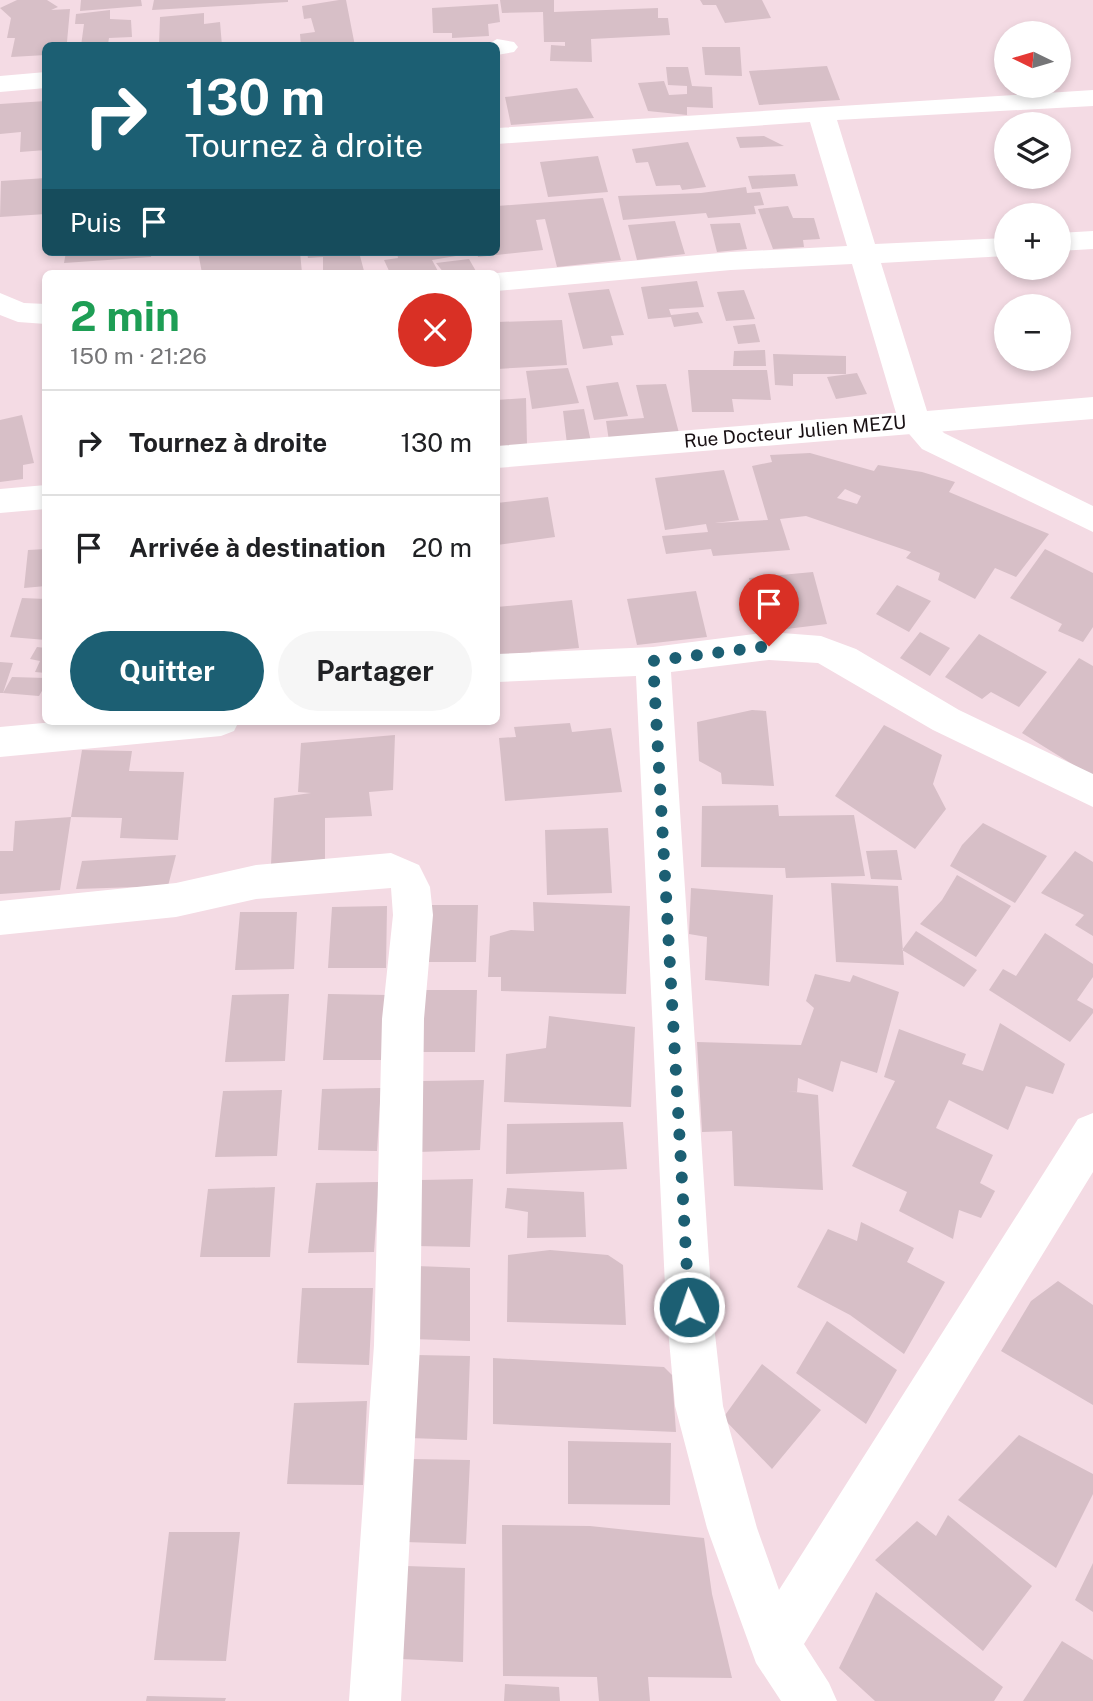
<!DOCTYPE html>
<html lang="fr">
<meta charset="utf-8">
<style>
body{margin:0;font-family:"Public Sans",sans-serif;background:#f6f6f6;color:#202124;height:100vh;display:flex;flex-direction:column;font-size:26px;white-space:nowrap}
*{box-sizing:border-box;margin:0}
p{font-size:23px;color:#757577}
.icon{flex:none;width:38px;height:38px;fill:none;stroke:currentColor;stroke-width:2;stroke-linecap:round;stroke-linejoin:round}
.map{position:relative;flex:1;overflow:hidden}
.side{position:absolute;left:42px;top:270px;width:458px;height:455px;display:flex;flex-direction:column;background:#fff;border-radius:10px;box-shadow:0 4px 10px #0003}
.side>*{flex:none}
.hud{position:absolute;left:42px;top:42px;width:458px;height:214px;border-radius:10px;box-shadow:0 4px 10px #0003;background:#1c5f73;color:#fff;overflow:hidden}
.needle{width:46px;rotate:275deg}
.tools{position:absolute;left:994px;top:21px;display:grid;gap:14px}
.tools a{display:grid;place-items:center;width:77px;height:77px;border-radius:50%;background:#fff;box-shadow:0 4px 10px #0003;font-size:35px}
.pin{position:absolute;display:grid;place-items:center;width:60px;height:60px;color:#fff;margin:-72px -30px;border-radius:50% 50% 50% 0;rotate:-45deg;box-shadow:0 0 7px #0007}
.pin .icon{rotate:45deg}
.me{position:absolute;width:77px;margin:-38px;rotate:357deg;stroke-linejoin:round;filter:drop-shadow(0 0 5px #0008)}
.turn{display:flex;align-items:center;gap:24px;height:147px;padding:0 28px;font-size:32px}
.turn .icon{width:91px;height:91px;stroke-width:2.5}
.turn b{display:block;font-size:49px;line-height:60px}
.then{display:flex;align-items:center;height:66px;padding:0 28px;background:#0003;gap:14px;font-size:26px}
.round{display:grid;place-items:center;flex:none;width:74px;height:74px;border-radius:37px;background:#f6f6f6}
.headline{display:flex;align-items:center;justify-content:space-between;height:119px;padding:0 28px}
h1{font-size:42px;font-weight:700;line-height:52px;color:#1e9e55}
.cta{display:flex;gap:14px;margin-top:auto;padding:14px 28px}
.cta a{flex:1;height:80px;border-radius:42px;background:#1c5f73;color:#fff;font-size:28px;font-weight:700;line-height:80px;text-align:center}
.cta a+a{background:#f6f6f6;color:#202124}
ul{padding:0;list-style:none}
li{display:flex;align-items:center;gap:21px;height:105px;padding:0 28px;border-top:2px solid #e0e0e0}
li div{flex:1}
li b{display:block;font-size:26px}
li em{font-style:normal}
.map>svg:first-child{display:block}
.building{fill:#d7bfc7;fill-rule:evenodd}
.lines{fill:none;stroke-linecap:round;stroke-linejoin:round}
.minor{fill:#fff;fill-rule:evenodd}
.tertiary{fill:#fff;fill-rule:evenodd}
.route{stroke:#1c5f73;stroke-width:12;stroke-dasharray:0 21.6}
.labels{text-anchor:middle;stroke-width:5;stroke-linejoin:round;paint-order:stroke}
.street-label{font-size:19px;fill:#181013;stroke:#fff}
</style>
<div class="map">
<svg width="1093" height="1701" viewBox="0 0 1093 1701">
<rect width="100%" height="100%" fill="#f4dbe4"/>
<path class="building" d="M17,0H47L58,7L51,10L70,9L67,42L46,46V55L11,57L15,38H7L11,18L0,8Z
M81,0H141L142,6L80,11Z
M154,0H288V2L152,10Z
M339,0H346L355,46H301L300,34L315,32L311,18L304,19L302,6Z
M500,0H554V12L658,8V18H668L670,35L591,39L592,62L550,61L551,45L565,46V42H544L543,12L502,13Z
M700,0H762L771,18L725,23L716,5H703Z
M498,4L500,22L488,24L489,36L452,38V33H433L432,8Z
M110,10V19L131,20L132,37L109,38L108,44L81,46L84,24H75L76,14Z
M204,13V24L220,22L222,46H159L160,17Z
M702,47H740L742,76L705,75Z
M827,66L840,100L759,105L749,71Z
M666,67H688L692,86L712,87L713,108L687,107V115L648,111L638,83L664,81L669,95L687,94V86L668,85Z
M577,88L594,118L511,125L505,97Z
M46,101V150L20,152L21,132L0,134V104Z
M764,136L784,146L740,148L736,137Z
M688,142L706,187L682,190L680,185L656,186L648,162L636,163L632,149Z
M598,156L608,192L548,197L540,162Z
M795,174L798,186L752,189L748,176Z
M46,178V214L0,217L1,181Z
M746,187L747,193L760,192L764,205L754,206L756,214L708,218L706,213L623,220L618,196L701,193Z
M603,198L621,260L557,267L545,219L536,220L543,250L478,257L477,252H497V206Z
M788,206L793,218H814L820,239L803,240L804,247L773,249L758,209Z
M675,221L685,254L637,260L628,225Z
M740,223L747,249L717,252L710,224Z
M66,252H152L151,257L64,263Z
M198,252H300L302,273H202Z
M307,252H359L364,271L323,273V257L308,258Z
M397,252H467L468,254L432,260L439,273H390L384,260L398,258Z
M469,259L477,273H444L436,263Z
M697,281L704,307L669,309L671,315L698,312L703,323L674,327L671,317L648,319L641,287Z
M609,289L624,335L611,336L613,345L583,349L568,293Z
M744,290L755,319L726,321L717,292Z
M562,320L567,365L497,369V322Z
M755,324L760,342L738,344L733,326Z
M765,350L766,366H733L734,351Z
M773,354L846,356V374H793V386L775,385Z
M568,368L579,403L532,409L526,371Z
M688,370H767L771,400L732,399L734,412H692Z
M857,373L867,394L836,399L827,377Z
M618,382L628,416L594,420L586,386Z
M666,384L679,433L609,441L606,421L644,418L636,385Z
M526,398L527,445L497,447V400Z
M584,409L591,442L567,444L563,411Z
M22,415L34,463L23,465V479L0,482V420Z
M810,453L874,471L878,465L922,472L955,482L949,492L1049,534L1016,577L995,568L975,599L938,580L940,573L906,558L911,552L806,516L780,519L790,550L713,556L711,549L666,554L662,536L708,532L706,524L665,530L655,478L724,470L739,520L715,523L768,520L752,466L772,462L770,455ZM845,489L861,496L857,504L837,498Z
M548,497L555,537L497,545V503Z
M46,549V586L24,588L28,550Z
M1045,549L1093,573V627L1083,642L1058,631L1062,624L1010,598Z
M813,572L827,624L761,632L749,578Z
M897,585L931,601L909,632L876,614Z
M696,591L707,637L637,645L627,599Z
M22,598L46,599V640L10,637Z
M572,600L579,648L531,652V664L497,667V607Z
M920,632L950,648L930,676L900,658Z
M979,634L1047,672L1019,707L991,692L982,699L945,677Z
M37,647L46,648V673L35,672L40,661L30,659Z
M1079,658L1093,666V777L1022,733Z
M0,662L13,663L3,693H0Z
M12,677L46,678V684L39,696L3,693Z
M752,710L766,711L774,786L722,784L721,773L699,761L697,722Z
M570,723L572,732L611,728L622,792L505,801L499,738L516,737L514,727Z
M884,725L942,755L933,784L946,809L915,849L835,796Z
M395,735L393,790L369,792L372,816L325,818V864L271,865L274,798L311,793L298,792L301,743Z
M82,750L132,751L129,771L184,772L178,840L120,838L122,818L71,817L60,890L0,894V851H13L15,821L71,817Z
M778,805L779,816L854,815L865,876L786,878L785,868L701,867L702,806Z
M983,823L1047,856L1015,903L950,866L962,845Z
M608,828L612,893L547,895L545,830Z
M897,850L902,880L871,879L866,851Z
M1075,851L1093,862V936L1075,925L1084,915L1041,893Z
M176,855L168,886L76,889L82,861Z
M957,875L1011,906L976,957L920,924L942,900Z
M831,883L898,886L904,965L836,962Z
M691,888L773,895L769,986L705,980L707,937L689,934Z
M533,902L630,906L626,994L501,991V977H488L490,936L511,930L534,931Z
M427,905H478L476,962H424Z
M387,906L386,968H328L332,907Z
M240,912H297L294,969L235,970Z
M916,931L977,970L964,987L902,950Z
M1045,933L1093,964V977L1077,1000L1093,1009V1013L1070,1042L989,990L1003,969L1016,976Z
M815,974L850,982L853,975L899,992L877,1073L841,1061L833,1092L798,1078L797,1092L788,1091L818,1095L823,1190L734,1186L732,1131L702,1132L697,1042L801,1045L814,1008L806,1001Z
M422,990H477L475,1052H418Z
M289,994L285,1061L225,1062L232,995Z
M328,994L388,995L385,1060H323Z
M549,1016L635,1027L631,1107L504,1102L506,1054L546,1048Z
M1000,1023L1065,1064L1053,1094L1026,1086L1008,1130L949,1100L936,1128L993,1155L980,1183L995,1191L981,1218L959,1210L953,1239L899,1211L907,1192L852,1166L895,1081L884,1077L899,1029L966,1054L962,1064L983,1071Z
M484,1080L480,1150L418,1152L422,1081Z
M381,1088L377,1151L318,1150L322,1089Z
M282,1090L277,1156L215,1157L223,1091Z
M623,1122L627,1169L506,1174L507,1124Z
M473,1179L470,1247L415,1246L420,1180Z
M379,1182L374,1252L308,1253L316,1183Z
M275,1187L270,1257H200L208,1189Z
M507,1188L584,1192L586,1237L527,1238L528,1212L505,1208Z
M861,1222L914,1248L907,1262L945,1282L904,1354L850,1315L797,1287L828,1229L857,1241Z
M550,1250L608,1255L623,1265L626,1325L507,1322L508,1255Z
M416,1266L470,1268V1341L412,1339Z
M1058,1281L1093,1305V1405L1001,1351L1031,1301Z
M302,1288H373L369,1365L297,1363Z
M827,1321L897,1370L866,1424L796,1373Z
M416,1355L470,1356L467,1440L409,1438Z
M493,1358L664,1367L672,1375L676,1432L493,1424Z
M762,1364L821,1410L772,1469L723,1418Z
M367,1401L363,1485L287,1484L294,1403Z
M1019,1435L1093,1474V1494L1056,1568L958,1500Z
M568,1441L671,1443L670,1505L568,1504Z
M411,1459L470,1460L466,1544L405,1542Z
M948,1515L1032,1586L983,1651L875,1560L917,1521L936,1536Z
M502,1525L590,1526L704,1538L712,1594L732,1678L648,1677L650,1701H599L597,1677L503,1676Z
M169,1532H240L226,1661L154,1660Z
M1093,1563V1612L1075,1600Z
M406,1566L465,1568L463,1662L401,1659Z
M876,1592L1003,1687L994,1701H875L839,1668Z
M1062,1641L1093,1660V1701H1023Z
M505,1684L559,1687L560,1701H504Z
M147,1696L226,1698L225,1701H146Z"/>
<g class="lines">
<path class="minor" d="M497,39L514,42L518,47L514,52L497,55V46H485Z
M46,72V88L0,92V76Z
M1093,90V106L837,120L875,244L1006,238V256L881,263L927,411L1093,397V419L497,468V446L896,413L852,264L731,270L497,291V273L731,252L847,246L810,122L497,144V128Z
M1093,231V249L1059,251V233Z
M0,293L24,303L46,304V324L18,322L0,315Z
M46,485V509L0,513V489Z
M769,632L821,636L856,649L959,710L1093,774V807L933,730L818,663L769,660L671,672L712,1307L723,1406L757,1528L779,1590L1078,1119L1093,1113V1172L804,1644L829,1683L837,1701H781L756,1663L707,1528L675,1406L666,1307L636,676L497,682V654L653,647Z
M65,721H239L234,731L221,736L0,757V727Z
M391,853L419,865L430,887L433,915L424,1019L420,1345L401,1701H349L374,1345L382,1019L393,915L391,888L256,899L176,917L0,935V901L176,883L256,865Z"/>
<path class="tertiary" d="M914,410L925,413L944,433L1093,506V532L922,449L898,421L903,413Z"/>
</g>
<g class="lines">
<path class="route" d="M689,1307L653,661L769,646"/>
</g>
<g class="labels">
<g class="street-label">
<text transform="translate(795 431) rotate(-5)" y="7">Rue Docteur Julien MEZU</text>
</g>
</g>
</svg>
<div class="tools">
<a><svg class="needle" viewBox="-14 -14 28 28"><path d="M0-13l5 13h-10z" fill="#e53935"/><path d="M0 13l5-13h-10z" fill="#757577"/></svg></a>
<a><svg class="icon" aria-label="layers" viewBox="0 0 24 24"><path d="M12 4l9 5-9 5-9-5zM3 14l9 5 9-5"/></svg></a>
<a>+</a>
<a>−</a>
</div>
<div class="pin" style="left:769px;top:646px;background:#d93025"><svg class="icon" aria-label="arrive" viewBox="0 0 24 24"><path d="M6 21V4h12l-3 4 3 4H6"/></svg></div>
<svg class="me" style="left:689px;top:1307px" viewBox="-20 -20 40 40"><circle r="17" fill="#1c5f73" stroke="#fff" stroke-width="3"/><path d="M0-11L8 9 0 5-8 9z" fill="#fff"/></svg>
<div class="hud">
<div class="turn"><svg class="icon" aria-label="right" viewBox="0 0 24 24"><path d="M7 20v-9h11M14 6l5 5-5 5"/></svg><div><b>130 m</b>Tournez à droite</div></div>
<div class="then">Puis<svg class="icon" aria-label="arrive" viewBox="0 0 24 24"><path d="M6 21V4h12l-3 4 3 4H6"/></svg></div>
</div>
<section class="side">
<div class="headline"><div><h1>2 min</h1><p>150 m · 21:26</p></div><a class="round" style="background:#d93025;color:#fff"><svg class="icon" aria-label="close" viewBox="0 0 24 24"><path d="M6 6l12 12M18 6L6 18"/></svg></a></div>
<ul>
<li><svg class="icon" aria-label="right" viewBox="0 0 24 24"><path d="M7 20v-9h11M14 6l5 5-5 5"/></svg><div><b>Tournez à droite</b></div><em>130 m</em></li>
<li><svg class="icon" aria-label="arrive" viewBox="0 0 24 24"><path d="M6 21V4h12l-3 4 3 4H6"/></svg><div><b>Arrivée à destination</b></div><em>20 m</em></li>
</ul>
<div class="cta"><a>Quitter</a><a>Partager</a></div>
</section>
</div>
